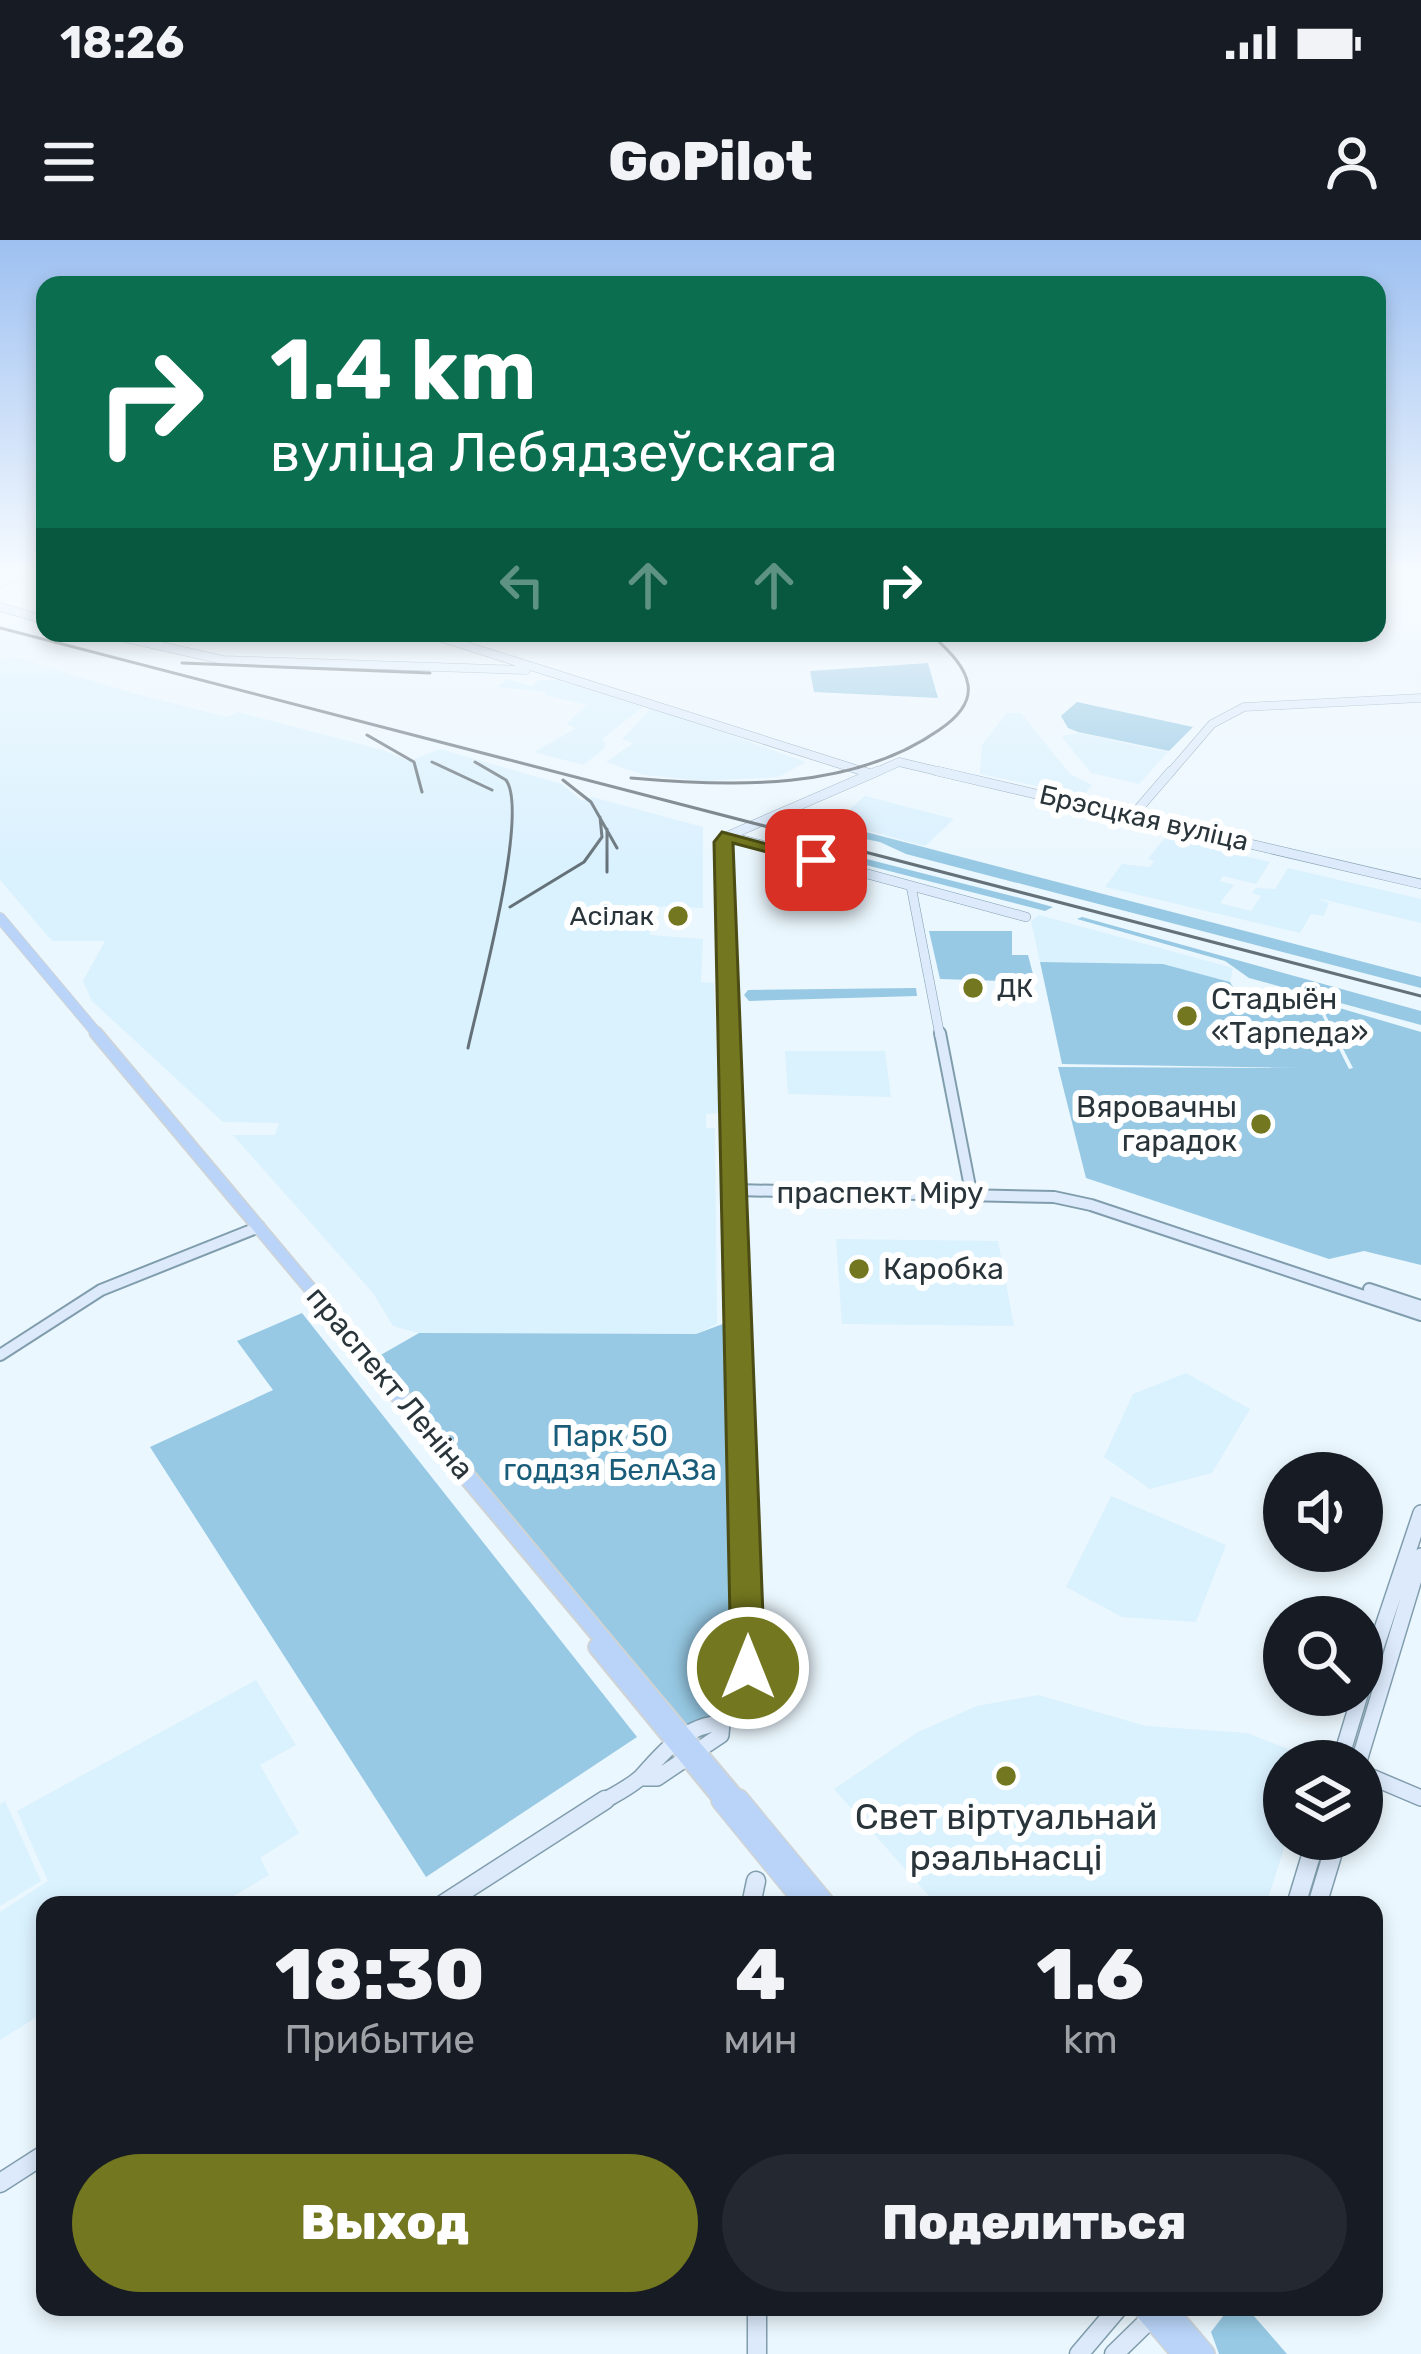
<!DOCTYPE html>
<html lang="ru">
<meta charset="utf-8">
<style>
body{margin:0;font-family:Rubik,sans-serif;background:#242831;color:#f1f3f6;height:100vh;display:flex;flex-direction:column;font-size:45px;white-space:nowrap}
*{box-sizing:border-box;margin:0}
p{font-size:39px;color:#9ea1a6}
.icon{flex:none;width:66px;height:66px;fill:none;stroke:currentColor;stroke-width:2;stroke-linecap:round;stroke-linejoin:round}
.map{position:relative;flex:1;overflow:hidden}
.details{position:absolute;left:36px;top:1656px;width:1347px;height:420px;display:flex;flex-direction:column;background:#171b24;border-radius:24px;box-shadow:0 6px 18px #0003}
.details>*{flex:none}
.hud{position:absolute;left:36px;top:36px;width:1350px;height:366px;border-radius:24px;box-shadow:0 6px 18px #0003;background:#0b6e4f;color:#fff;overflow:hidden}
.controls{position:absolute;left:1263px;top:1212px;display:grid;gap:24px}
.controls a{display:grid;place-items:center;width:120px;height:120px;border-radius:50%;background:#171b24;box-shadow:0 6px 18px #0003;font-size:60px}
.pin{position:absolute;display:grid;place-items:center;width:102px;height:102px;color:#fff;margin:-51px;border-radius:24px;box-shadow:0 6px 18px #0006}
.me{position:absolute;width:132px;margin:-66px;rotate:0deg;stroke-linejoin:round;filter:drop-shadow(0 0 9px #0008)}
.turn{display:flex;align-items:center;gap:42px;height:252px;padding:0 36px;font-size:54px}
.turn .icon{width:156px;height:156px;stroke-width:2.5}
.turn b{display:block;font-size:84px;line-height:102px}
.lanes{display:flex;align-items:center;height:114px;padding:0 36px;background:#0003;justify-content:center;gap:60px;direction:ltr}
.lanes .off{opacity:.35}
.eta{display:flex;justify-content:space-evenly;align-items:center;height:204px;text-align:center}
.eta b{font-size:72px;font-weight:800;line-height:84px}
.action{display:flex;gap:24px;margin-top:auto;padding:24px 36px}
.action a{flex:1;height:138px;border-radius:72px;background:#73771f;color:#fff;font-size:48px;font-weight:800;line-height:138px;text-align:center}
.action a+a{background:#242831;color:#f1f3f6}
.status{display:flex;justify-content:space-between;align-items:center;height:84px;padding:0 60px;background:#171b24;direction:ltr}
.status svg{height:33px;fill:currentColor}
header{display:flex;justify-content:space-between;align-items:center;height:156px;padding:0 36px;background:#171b24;font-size:54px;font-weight:800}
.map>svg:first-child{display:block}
.built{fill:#daf1fe}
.green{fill:#97c9e4}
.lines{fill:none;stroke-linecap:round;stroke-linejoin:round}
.stream{stroke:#ccd1fe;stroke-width:3}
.secondary-far4-casing{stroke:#809dad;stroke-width:9}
.secondary-far3-casing{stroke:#809dad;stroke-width:10}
.secondary-far2-casing{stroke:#809dad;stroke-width:14}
.secondary-far1-casing{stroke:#809dad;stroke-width:18}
.secondary-casing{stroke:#809dad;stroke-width:21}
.primary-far3-casing{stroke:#d0d3d4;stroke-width:12}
.primary-far2-casing{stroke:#d0d3d4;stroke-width:15}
.primary-far1-casing{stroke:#d0d3d4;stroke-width:20}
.primary-casing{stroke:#d0d3d4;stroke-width:24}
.secondary-far4{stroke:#dceafb;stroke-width:8}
.secondary-far3{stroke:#dceafb;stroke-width:9}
.secondary-far2{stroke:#dceafb;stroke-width:10}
.secondary-far1{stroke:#dceafb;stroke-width:15}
.secondary{stroke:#dceafb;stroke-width:18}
.primary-far3{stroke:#b9d4f8;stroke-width:10}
.primary-far2{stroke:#b9d4f8;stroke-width:12}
.primary-far1{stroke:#b9d4f8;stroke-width:16}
.primary{stroke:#b9d4f8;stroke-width:21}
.rail{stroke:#657178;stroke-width:3}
.route{fill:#73771f;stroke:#4b4d14;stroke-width:3}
.poi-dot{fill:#73771f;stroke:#fff;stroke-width:4.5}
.labels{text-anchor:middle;stroke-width:12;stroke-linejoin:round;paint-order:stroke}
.far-street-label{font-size:27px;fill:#29353b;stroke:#fff}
.far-poi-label{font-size:27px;fill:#29353b;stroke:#fff;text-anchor:end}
.poi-label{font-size:30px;fill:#29353b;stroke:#fff;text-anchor:start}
.street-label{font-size:30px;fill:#29353b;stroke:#fff}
.park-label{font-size:30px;fill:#1a5d7a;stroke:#fff}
.near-poi-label{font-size:36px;fill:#29353b;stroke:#fff}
</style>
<div class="status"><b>18:26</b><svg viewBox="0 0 49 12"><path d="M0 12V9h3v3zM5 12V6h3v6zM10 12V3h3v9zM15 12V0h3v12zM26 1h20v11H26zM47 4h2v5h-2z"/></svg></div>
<header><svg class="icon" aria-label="menu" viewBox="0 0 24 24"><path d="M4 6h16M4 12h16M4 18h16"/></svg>GoPilot<svg class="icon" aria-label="person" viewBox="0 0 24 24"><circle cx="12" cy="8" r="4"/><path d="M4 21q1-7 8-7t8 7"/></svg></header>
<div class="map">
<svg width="1421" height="2114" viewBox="0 0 1421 2114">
<rect width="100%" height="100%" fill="#ebf7fe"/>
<path class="built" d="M15,417L133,453L227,477L238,472L383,510L409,521L440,509L562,544L582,561L592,557L703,587V668L651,666L650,695L703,699L701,742L714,743L719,873L706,874V888H715L717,1084L696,1094L419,1093L393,1086L373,1053L233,895H275L279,883L223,882L92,761L83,741L105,701H52L0,640V421Z
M508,439L532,446L539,440H557L643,467L601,500L606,502L604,509L583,525L534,512L576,488L566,484L587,465L547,456L545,452L497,447Z
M650,469L680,477L806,522L778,537L706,541L644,535L606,522L633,503L622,499Z
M1006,473H1021L1070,534L1092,545L1083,556L980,534L982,505Z
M1079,493L1143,507L1168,512L1139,544L1091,533L1061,496Z
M865,556L954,579L925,606L835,582Z
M1165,597L1270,622L1256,644L1223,636L1220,641L1234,645L1220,663L1251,671L1261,656L1252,653L1256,648L1275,649L1288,628L1421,659V683L1317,658L1329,663L1324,676L1311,674L1300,693L1105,647L1122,624L1150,627L1154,621L1148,619Z
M1039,675L1233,728L1230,742L1163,724L1040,722L1031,681Z
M785,811H885L891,857L788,854Z
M836,999L998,1001L1014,1086L842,1084Z
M1186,1133L1250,1169L1212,1233L1150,1249L1104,1217L1133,1154Z
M1111,1256L1226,1305L1196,1382L1122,1377L1066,1347Z
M256,1440L296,1505L260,1525L299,1593L260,1618L269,1635L219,1665H45V1772L0,1800V1672L48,1641L17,1571Z
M1038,1455L1146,1486L1247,1493L1314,1519L1284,1521L1287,1599L1266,1665H937L834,1549L918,1492L977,1466Z
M5,1561L41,1641L0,1666V1564Z"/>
<path class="green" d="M928,423L938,458L814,452L810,431Z
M1077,462L1193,487L1169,511L1078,492L1068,488L1061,476Z
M780,577L835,584L1421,737V748L906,614L880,602L774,581Z
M780,597L1024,659L1053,667L1045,671L772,601Z
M1082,677L1421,771V785L1249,738L1225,721L1077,679Z
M929,691H1012V715H1028L1035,742L940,739Z
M1040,722L1163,724L1230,742L1241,760L1315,761L1349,829L1353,828L1319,762L1421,792V1025L1364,1011L1329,1019L1086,938L1058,827L1302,828L1062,824Z
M916,748L917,756L749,761L744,755L748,750Z
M302,1073L637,1497L426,1637L150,1207L273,1150L237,1101Z
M728,1082L735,1433C727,1460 718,1482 687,1488L372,1120L419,1093L696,1094Z
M1230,2067H1246L1287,2114H1219L1211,2092Z"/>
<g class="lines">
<path class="stream" d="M0,347L45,329"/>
<defs>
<path id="secondary-far4" d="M0,367L45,380
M103,393L223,420L526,430
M426,393L868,533
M872,534L899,522L950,534
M1169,534L1212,484L1244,467L1421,458"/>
<path id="secondary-far3" d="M861,531L868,533
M937,531L1421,644
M1133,575L1171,531
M728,596L1026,677
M911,646L940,796
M730,796L724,602L728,596L878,531"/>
<path id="secondary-far2" d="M730,793L740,1132
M940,793L971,952
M735,950L1054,957L1091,965L1421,1075
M1369,1049L1421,1066
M0,1115L101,1050L259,987"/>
<path id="secondary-far1" d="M1362,1449L1421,1273
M1340,1521L1360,1455
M1359,1521L1421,1316
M1362,1533L1421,1558
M640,1538H657L721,1495L722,1483L745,1449L749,1406L740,1129
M600,1563C614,1555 631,1547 642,1536C664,1511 686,1485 722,1483"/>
<path id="secondary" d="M442,1665L605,1560
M751,1665L756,1641
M1296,1665L1316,1599
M1317,1665L1337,1599
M0,1943L45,1914
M757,2067V2114
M1079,2114L1119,2067
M1114,2114L1152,2077"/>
<path id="primary-far3" d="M0,678L99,796"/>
<path id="primary-far2" d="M96,793L380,1132"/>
<path id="primary-far1" d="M377,1129L740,1563
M597,1407L725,1563"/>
<path id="primary" d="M722,1560L808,1665
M738,1560L825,1665
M1143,2067L1183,2114
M1164,2067L1204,2114"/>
</defs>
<use href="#secondary-far4" class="secondary-far4-casing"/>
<use href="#secondary-far3" class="secondary-far3-casing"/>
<use href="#secondary-far2" class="secondary-far2-casing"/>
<use href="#secondary-far1" class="secondary-far1-casing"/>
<use href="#secondary" class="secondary-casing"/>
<use href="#primary-far3" class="primary-far3-casing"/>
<use href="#primary-far2" class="primary-far2-casing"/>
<use href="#primary-far1" class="primary-far1-casing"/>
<use href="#primary" class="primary-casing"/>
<use href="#secondary-far4" class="secondary-far4"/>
<use href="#secondary-far3" class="secondary-far3"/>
<use href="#secondary-far2" class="secondary-far2"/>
<use href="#secondary-far1" class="secondary-far1"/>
<use href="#secondary" class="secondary"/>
<use href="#primary-far3" class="primary-far3"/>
<use href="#primary-far2" class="primary-far2"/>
<use href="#primary-far1" class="primary-far1"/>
<use href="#primary" class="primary"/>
<path class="rail" d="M0,388L1421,756
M182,423L430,433
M367,495L414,522L422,552
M432,522L492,550
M631,538C732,547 852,551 939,490C954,480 971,465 968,445C965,424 944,407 930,393
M563,540L591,562L617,608
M607,589V632
M510,667L584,622L602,597L600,577
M468,808C478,761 530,573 506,540L475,522"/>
</g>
<linearGradient id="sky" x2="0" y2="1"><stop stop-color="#9dc0f1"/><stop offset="0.53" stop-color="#f6fbff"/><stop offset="1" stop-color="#f6fbff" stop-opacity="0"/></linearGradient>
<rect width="1421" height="624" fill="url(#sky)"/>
<path class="route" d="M722,592L826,620L816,625L733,603L765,1428L760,1438L748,1442L736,1438L731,1428L714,602Z"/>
<g class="poi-dot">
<circle cx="678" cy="676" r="12"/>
<circle cx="973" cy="748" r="12"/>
<circle cx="1187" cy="776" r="12"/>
<circle cx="1261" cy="884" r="12"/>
<circle cx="859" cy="1029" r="12"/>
<circle cx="1006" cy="1536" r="12"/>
</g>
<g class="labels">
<g class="far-street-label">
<text transform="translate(1144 578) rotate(13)" y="9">Брэсцкая вуліца</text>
</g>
<g class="far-poi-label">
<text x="654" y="685">Асілак</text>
<text x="997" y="757" text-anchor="start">ДК</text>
</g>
<g class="poi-label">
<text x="1211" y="769">Стадыён<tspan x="1211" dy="34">«Тарпеда»</tspan></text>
<text x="1237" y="877" text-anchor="end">Вяровачны<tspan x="1237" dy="34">гарадок</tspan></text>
<text x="883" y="1039">Каробка</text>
</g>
<g class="street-label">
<text x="880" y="963">праспект Міру</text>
<text transform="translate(390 1143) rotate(50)" y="10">праспект Леніна</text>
</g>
<g class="park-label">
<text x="610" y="1206">Парк 50<tspan x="610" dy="34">годдзя БелАЗа</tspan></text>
</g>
<g class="near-poi-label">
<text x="1006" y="1589">Свет віртуальнай<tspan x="1006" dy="41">рэальнасці</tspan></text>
</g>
</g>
</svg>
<div class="controls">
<a><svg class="icon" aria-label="sound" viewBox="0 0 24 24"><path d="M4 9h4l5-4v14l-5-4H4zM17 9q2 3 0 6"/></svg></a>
<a><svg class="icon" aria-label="search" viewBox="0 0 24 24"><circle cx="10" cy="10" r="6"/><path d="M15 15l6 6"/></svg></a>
<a><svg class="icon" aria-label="layers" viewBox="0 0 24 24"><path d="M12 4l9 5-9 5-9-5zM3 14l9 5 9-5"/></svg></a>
</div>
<div class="pin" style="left:816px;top:620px;background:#d93025"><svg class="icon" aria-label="arrive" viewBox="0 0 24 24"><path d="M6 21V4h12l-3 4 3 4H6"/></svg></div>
<svg class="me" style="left:748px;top:1428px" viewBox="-20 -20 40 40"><circle r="17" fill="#73771f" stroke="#fff" stroke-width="3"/><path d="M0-11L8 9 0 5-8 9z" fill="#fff"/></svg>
<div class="hud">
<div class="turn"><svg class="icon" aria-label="right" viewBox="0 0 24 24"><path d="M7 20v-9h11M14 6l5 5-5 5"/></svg><div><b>1.4 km</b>вуліца Лебядзеўскага</div></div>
<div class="lanes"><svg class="icon off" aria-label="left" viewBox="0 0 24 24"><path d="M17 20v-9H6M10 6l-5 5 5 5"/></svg><svg class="icon off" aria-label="ahead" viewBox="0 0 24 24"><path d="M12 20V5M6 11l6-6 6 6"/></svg><svg class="icon off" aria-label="ahead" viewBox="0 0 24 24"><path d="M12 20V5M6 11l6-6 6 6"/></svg><svg class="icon" aria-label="right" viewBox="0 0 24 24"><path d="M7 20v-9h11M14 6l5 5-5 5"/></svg></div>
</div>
<section class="details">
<div class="eta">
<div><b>18:30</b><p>Прибытие</p></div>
<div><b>4</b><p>мин</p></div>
<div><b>1.6</b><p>km</p></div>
</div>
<div class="action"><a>Выход</a><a>Поделиться</a></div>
</section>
</div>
